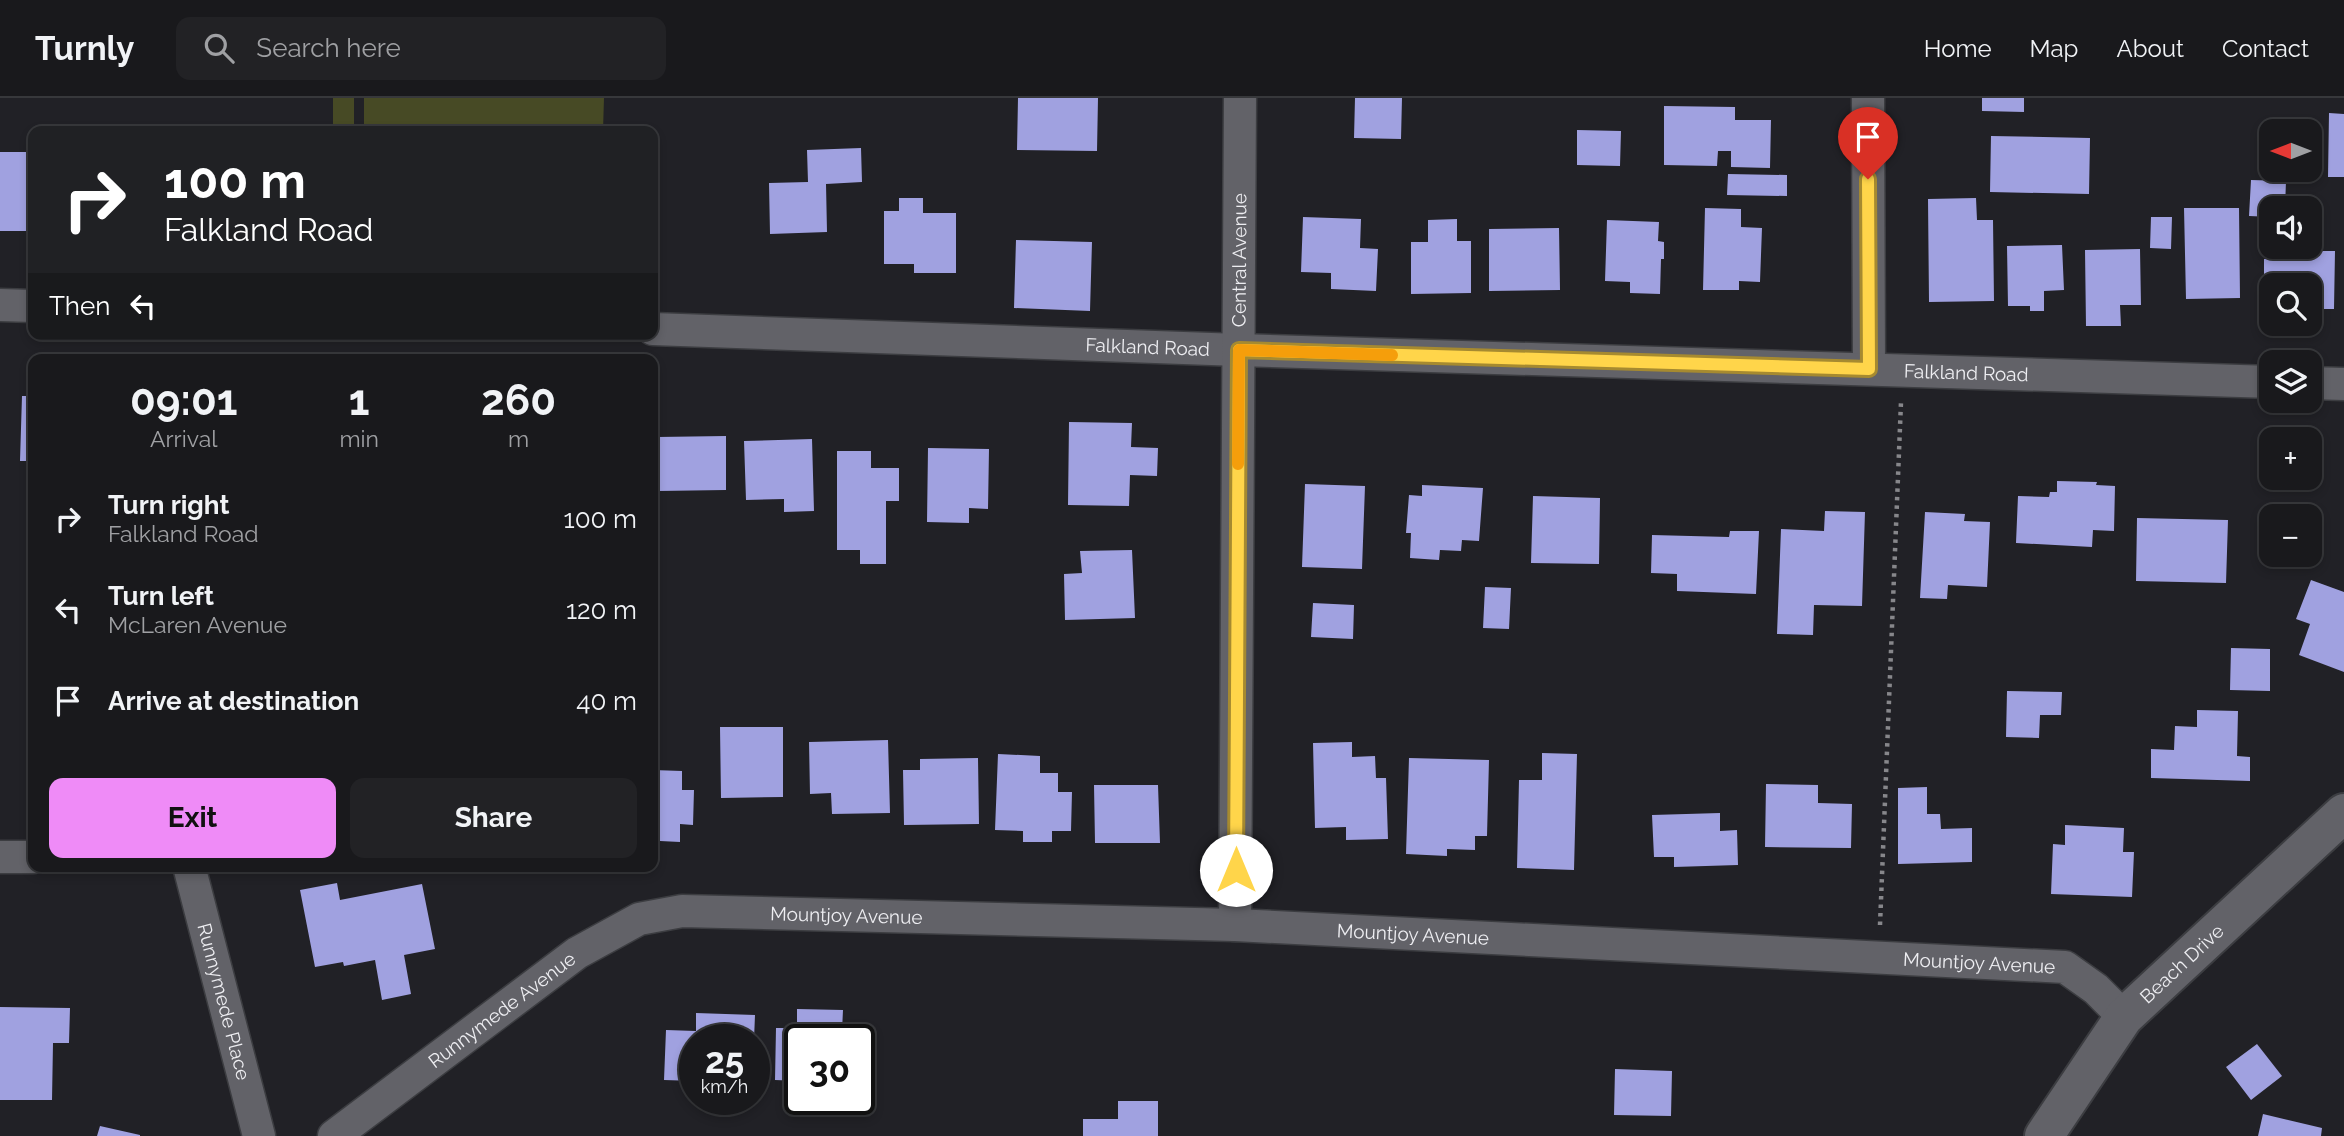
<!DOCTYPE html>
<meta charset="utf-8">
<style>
body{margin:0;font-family:Raleway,sans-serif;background:#222225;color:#f1f3f6;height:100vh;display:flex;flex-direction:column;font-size:26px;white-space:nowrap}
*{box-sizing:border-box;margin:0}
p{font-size:23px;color:#9fa0a3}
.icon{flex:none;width:38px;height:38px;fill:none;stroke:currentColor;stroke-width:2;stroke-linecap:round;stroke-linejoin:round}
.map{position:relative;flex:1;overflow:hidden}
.drawer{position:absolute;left:28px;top:256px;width:630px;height:518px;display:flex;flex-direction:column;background:#19191c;border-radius:14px;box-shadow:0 4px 10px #0003,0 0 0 2px #37383b}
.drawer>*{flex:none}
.guide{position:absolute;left:28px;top:28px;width:630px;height:214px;border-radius:14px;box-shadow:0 4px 10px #0003,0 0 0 2px #37383b;background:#202124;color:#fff;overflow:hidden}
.needle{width:46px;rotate:270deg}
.fabs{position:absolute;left:2259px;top:21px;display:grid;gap:14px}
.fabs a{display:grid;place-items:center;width:63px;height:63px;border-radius:14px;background:#19191c;box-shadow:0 4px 10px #0003,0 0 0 2px #37383b;font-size:35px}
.speed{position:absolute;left:679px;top:926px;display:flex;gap:14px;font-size:35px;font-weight:700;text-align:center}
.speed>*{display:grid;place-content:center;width:91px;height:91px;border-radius:50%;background:#19191c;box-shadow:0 4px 10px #0003,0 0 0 2px #37383b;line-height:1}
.speed small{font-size:18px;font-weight:400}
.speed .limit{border:4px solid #111;border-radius:10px;background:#fff;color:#111}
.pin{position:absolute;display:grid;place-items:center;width:60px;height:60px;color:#fff;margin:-72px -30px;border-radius:50% 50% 50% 0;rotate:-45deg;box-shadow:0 0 7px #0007}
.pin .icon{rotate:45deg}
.me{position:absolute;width:77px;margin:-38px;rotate:0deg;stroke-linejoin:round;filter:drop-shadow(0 0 5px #0008)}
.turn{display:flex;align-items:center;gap:24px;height:147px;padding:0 21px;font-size:32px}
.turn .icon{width:91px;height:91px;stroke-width:2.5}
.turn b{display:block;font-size:49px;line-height:60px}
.then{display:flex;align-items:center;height:66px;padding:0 21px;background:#0003;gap:14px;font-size:26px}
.eta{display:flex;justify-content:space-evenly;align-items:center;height:119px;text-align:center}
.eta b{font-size:42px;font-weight:700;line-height:49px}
.button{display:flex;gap:14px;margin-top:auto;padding:14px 21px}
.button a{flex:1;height:80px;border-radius:14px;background:#ef8bf7;color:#111;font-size:28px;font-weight:700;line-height:80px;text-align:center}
.button a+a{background:#222225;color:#f1f3f6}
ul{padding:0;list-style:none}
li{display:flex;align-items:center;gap:21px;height:91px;padding:0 21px}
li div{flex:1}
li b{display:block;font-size:26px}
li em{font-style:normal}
header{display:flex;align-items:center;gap:42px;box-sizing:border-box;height:98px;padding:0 35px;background:#19191c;border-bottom:2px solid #37383b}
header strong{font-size:33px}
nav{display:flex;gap:38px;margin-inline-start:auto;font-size:24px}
.search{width:490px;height:63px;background:#222225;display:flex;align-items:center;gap:18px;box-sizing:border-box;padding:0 24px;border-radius:14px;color:#9fa0a3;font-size:26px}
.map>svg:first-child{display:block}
.green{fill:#474a25}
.building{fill:#a0a1e0}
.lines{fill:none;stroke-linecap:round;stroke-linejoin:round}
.minor-casing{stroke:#3c3d41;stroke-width:35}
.tertiary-casing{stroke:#3c3d41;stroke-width:42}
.path{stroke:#87878b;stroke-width:4.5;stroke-dasharray:3.5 5;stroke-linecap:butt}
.minor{stroke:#626268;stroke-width:32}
.tertiary{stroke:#626268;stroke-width:38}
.route-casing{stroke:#a68a30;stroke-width:18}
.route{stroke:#ffd54a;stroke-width:12}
.slow{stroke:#f59e0b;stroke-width:12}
.labels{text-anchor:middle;stroke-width:7;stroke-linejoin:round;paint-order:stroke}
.street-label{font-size:19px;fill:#ededf1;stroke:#212126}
</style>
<header>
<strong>Turnly</strong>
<div class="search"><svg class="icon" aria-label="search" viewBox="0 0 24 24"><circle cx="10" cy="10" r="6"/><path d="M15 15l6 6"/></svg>Search here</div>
<nav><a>Home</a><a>Map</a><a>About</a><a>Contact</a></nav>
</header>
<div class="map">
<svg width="2344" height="1038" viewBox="0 0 2344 1038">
<rect width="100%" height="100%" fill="#212126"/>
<path class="green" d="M333,0H354V33H333Z
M364,0H604L603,33H364Z"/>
<path class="building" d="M1018,0H1098L1097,53L1017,52Z
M1355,0H1402L1401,41L1354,40Z
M1982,0H2024V14L1982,13Z
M1664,8L1735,9V22H1771L1770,70L1731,69V53H1718L1717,68L1664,67Z
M2329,15L2344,16V79H2328Z
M1577,32L1621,33L1620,68L1577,67Z
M1991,38L2090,40L2089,96L1990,94Z
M861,50L862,84L826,86L827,134L770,136L769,85L808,84L807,52Z
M0,54H31V133H0Z
M1728,76L1787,77V98L1727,97Z
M2251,82L2286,83L2285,110H2272V119L2249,118Z
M899,100H923V115H956V175H914V166H884V113H899Z
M1976,100L1977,122H1993L1994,203L1929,204L1928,101Z
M1705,110L1741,111V129L1762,130L1760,184L1739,183V192H1703Z
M2184,110H2239L2240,200L2186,201Z
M1303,119L1361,121L1360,150L1378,151L1376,193L1331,191V175L1301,174Z
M2151,119H2172L2171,151L2150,150Z
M1457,121V143H1471V195L1411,196V144H1428V122Z
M1607,122L1659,124L1658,143L1664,144V161H1661L1660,196L1630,195V184L1605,183Z
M2310,125L2314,128V153H2335L2334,211H2322L2323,223H2310V187H2272V210H2264V161H2270V154H2284V149H2310Z
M1559,130L1560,192L1489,193V131Z
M1016,142L1092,144L1090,213L1014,210Z
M2062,147L2064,192L2044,193V213H2030V208H2008L2007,148Z
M2140,151L2141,207H2120L2121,228H2086L2085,152Z
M22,298H33V363H20Z
M1069,324L1132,325L1131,349L1158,350L1157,378L1130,377L1129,408L1068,407Z
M726,338V392L658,393L657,339Z
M812,341L814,413L784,414V401L746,402L744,343Z
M928,350L989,351L988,411L969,410V425L927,424Z
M837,353H871V370H899V403H886V466H860V452H837Z
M2057,383L2097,384L2096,387L2115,388L2114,433L2093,432L2092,449L2016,445L2018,398L2049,399L2050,394H2057Z
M1305,386L1365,388L1362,471L1302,469Z
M1422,387L1483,390L1479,443L1462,442L1461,453L1440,452L1439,462L1410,460L1411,435H1406L1409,397L1422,398Z
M1533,398L1600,400L1599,466L1531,465Z
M1825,413L1865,414L1862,508L1814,507L1813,537L1777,536L1781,431L1824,433Z
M1925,414L1965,416L1964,423L1990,424L1987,489L1948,487L1947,501L1920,500Z
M2137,420L2228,422L2226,485L2136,483Z
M1730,433H1759L1756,496L1677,493V476L1651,475L1652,437L1729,439Z
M1132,452L1135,520L1065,522L1064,476L1082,475L1080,453Z
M2311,482L2344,494V574L2299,557L2310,526L2296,521Z
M1485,489L1511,490L1509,531L1483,530Z
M1313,505L1354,507L1353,541L1311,539Z
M2231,550L2270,551V593L2230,592Z
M2007,593L2062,594L2061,617H2040L2039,640L2006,639Z
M2197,612L2238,613L2237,658L2250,659V683L2151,680V651L2174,652L2175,628L2197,629Z
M720,629H783V699L721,700Z
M888,642L890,715L832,716L831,695L810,696L809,644Z
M1352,644V659L1375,658L1376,680H1386L1388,741L1346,742V729L1315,730L1313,645Z
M1542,655L1577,656L1574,772L1517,770L1519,682H1542Z
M998,656L1040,658V675H1058V694H1072L1071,733H1052V744H1023V733L995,732Z
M978,660L979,726L904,727L903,672H920V661Z
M1409,660L1489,662L1487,738H1475V752L1447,751V758L1406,756Z
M653,672L682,673V692H694L693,727L680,726V744L660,743L659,764H653Z
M1766,686L1818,687V705L1852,706L1851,750L1765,749Z
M1094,687H1158L1160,745H1095Z
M1927,689V716H1940L1941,731L1972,730V764L1898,766V690Z
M1720,715V733L1737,732L1738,767L1674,769V759H1654L1652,717Z
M2065,727L2124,730L2123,754H2134L2132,799L2051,796L2053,746L2065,747Z
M337,785L340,802L422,786L435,851L404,857L411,896L382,902L375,862L344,868L343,864L315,869L300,792Z
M0,909L70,910L69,945H53L52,1002H0Z
M797,911L843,912L842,933H860V942H800V983L775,982L776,930H797Z
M696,915L755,917L754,942H695V983L664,982L666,932L696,933Z
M2257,946L2282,978L2251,1002L2226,969Z
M1615,971L1672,973L1671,1018L1614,1017Z
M1118,1003H1158V1038H1083V1021H1118Z
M2263,1016L2322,1030L2321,1038H2258Z
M100,1028L140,1037V1038H97Z"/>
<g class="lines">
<defs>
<g id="minor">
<path d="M1868,0L1869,271"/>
<path d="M0,207L33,208"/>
<path id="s1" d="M653,231L1239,252L2272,284"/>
<path d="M2310,285L2344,286"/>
<path d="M0,759H33"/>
<path id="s2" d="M189,768L259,1038"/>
<path id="s3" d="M1235,827L1240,0"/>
<path id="s4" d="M334,1038L577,855L639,821L682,813L1235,827L2065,869L2096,891L2124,919"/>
</g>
<g id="tertiary">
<path id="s5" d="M2044,1038L2124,919L2344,715"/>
</g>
</defs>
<use href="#minor" class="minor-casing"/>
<use href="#tertiary" class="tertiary-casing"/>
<path class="path" d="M1880,827L1901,304"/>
<use href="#minor" class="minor"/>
<use href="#tertiary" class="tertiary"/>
</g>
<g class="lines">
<defs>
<path id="route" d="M1236,772L1239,252L1869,271L1868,81"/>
</defs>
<use href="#route" class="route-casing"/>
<use href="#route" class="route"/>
<path class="slow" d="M1238,366L1239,252L1392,257"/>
</g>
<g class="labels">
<g class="street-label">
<text dy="7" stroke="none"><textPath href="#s3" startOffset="665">Central Avenue</textPath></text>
<text dy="7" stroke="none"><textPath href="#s1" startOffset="495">Falkland Road</textPath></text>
<text dy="7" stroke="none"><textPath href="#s1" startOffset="1314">Falkland Road</textPath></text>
<text dy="7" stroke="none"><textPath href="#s4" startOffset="583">Mountjoy Avenue</textPath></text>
<text dy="7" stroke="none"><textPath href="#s4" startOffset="1150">Mountjoy Avenue</textPath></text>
<text dy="7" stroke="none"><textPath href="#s4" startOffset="1717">Mountjoy Avenue</textPath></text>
<text dy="7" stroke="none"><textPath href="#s5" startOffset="222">Beach Drive</textPath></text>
<text dy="7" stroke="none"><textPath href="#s2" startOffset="140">Runnymede Place</textPath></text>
<text dy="7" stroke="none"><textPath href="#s4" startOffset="210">Runnymede Avenue</textPath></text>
</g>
</g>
</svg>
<div class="fabs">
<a><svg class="needle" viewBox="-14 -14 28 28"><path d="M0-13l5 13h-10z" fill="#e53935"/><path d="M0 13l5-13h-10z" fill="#9fa0a3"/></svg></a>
<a><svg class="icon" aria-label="sound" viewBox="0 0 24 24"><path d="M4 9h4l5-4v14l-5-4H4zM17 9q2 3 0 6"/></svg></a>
<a><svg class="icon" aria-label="search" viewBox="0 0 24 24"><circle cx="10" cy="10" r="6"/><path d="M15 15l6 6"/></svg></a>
<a><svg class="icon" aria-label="layers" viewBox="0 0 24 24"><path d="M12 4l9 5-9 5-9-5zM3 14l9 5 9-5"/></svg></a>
<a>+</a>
<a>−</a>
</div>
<div class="speed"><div>25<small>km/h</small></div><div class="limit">30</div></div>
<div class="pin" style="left:1868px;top:81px;background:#d93025"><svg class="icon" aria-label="arrive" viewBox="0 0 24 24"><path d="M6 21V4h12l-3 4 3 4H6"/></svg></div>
<svg class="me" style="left:1236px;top:772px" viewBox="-20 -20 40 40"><circle r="19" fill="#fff"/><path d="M0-13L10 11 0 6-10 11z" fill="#ffd54a"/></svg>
<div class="guide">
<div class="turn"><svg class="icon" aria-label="right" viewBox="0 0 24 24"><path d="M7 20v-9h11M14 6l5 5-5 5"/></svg><div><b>100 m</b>Falkland Road</div></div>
<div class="then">Then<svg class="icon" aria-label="left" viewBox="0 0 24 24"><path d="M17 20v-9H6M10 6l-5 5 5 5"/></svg></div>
</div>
<section class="drawer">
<div class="eta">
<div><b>09:01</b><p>Arrival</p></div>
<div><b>1</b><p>min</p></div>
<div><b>260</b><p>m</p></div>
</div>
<ul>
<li><svg class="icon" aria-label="right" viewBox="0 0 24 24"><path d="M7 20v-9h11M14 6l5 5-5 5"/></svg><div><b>Turn right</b><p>Falkland Road</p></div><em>100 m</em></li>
<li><svg class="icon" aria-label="left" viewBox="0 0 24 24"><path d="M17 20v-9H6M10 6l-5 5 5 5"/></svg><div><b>Turn left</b><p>McLaren Avenue</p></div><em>120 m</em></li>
<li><svg class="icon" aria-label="arrive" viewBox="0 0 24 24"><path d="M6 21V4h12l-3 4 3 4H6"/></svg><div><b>Arrive at destination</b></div><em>40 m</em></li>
</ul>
<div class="button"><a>Exit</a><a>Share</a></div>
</section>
</div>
